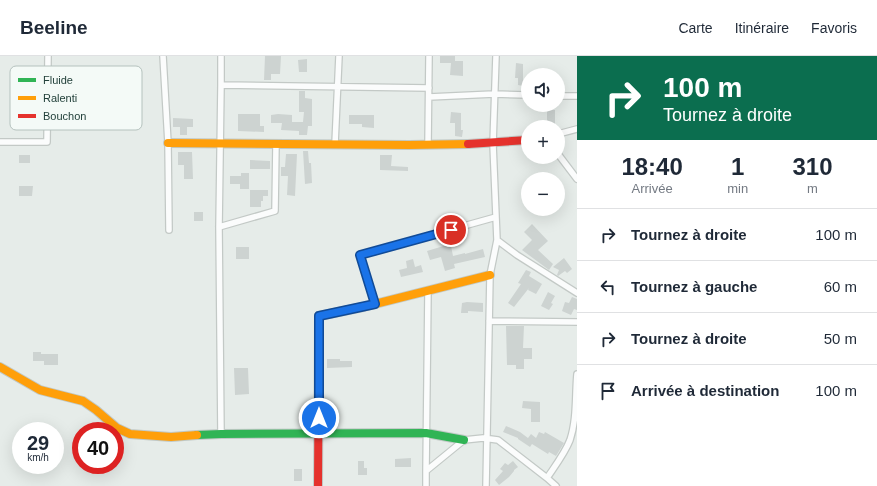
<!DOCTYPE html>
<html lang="fr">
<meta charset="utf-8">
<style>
body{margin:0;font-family:Helvetica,sans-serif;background:#f2f2f3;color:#1f2937;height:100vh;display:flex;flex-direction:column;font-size:15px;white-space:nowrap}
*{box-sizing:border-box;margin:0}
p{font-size:13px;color:#747a83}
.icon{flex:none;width:22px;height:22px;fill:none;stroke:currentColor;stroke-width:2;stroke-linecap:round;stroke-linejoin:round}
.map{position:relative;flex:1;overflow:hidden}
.drawer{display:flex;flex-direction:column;background:#fff;width:300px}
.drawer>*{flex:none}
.top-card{background:#0b6e4f;color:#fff;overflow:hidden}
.tools{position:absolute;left:521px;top:12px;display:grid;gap:8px}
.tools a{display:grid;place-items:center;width:44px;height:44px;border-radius:50%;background:#fff;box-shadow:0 4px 16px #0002;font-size:20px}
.speed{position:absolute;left:12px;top:366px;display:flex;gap:8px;font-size:20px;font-weight:700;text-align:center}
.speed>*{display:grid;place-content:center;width:52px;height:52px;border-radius:50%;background:#fff;box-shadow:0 4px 16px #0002;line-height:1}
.speed small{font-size:10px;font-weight:400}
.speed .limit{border:6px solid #d22;background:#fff;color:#111}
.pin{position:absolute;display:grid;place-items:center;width:34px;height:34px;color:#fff;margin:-17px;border:2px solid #fff;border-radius:50%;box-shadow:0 1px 4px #0007}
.me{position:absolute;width:44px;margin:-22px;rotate:0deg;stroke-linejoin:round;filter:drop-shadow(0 0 3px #0008)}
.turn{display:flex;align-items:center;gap:14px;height:84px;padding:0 20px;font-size:18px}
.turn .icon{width:52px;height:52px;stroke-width:2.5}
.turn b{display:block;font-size:28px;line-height:34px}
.eta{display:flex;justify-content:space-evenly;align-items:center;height:68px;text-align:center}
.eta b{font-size:24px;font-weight:700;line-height:28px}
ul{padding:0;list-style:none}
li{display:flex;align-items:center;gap:12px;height:52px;padding:0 20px;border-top:1px solid #e0e1e3}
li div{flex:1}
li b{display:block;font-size:15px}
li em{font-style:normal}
header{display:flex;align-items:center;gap:24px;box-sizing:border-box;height:56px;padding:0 20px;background:#fff;border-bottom:1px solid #e0e1e3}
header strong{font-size:19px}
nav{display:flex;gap:22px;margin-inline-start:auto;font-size:14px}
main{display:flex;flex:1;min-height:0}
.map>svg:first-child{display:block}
.building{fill:#cdd3d1}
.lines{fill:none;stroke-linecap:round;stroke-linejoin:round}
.street-casing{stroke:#c3c9c6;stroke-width:8}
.fast-casing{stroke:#c1c9c6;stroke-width:10}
.slow-casing{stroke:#c1c9c6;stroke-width:10}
.jam-casing{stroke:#c1c9c6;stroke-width:10}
.street{stroke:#fbfcfc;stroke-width:5.5}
.fast{stroke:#30b455;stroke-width:8}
.slow{stroke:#ff9f0a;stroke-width:8}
.jam{stroke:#e5322d;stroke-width:8}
.route-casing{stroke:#114b97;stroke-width:10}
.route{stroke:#1a73e8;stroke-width:7}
.key{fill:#f4faf7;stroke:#b5c2be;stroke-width:1}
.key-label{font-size:11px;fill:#22403a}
</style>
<header>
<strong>Beeline</strong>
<nav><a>Carte</a><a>Itinéraire</a><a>Favoris</a></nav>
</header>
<main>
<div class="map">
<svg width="577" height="430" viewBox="0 0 577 430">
<rect width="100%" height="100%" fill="#e6ece9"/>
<path class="building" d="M265,0H281L280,18H271V24H264Z
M440,0H455V5H463V20L450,19L451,7H440Z
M307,3V16H299L298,4Z
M516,7L523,8V30L518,29V22H515Z
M299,35H305V42L312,43V70H308L307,79H299V75L281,74L282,67H271V59L278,58L292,59V66H303L304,56H299Z
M547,54H555V69H547Z
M451,56L461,57V74H463L462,81L455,80V67H450Z
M238,58H260V70H264V76L238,75Z
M349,59H374V72L362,71V68H349Z
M173,62L193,63V71H187V79H180V71H173Z
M303,95H308L309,107H311L312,127L305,128Z
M178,96H192L193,123H184V109H178Z
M286,98H297L295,140L287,139L288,120H281V111H285Z
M19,99H30V107H19Z
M380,99H392L391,110L408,111V115L380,114Z
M250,104L270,105V113H250Z
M241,117H249V133H240V128H230V120H241Z
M19,130H33L32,140H19Z
M250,134H268V140H263V145H261V151H250Z
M194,156H203V165H194Z
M532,168L548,185L538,194L553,208L549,214L522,194L532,184L524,176Z
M447,189V191L451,190L453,200L465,197V198L483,193L485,201L454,208L455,212L445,215L441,201L430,204L427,195Z
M236,191H249V203H236Z
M564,202L572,213L567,217L565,215L558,220L557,219L559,214L553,211Z
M413,203L415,211L421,209L423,216L401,221L399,214L407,212L406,205Z
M526,214L531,216L529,220L542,228L536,238L528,234L529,232L514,251L508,247L521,228L518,227Z
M548,236L555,240L551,247L553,248L549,254L541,250Z
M572,241L577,243V254L574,253L571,259L562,255L565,246L569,247Z
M467,246L483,247V256L468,255V257H461L462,247Z
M506,270H524L523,292H532V303H524V313H516V309H507Z
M33,296H41V298H58V309H44V305H33Z
M327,303H340V305H352V311L327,312Z
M234,312H248L249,338L235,339Z
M523,345L540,346V366H531V353L522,352Z
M506,370L520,376L528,382L531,378L536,382L539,376L544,378L545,376L564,387L556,400L549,396L548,398L532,388L530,391L518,383V382L503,376Z
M411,402V411H395V403Z
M358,405H364V412H367V419H358Z
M513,405L518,411L514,414V415L509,421L499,429L495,424L503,415L500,413L505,407L508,409Z
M294,413H302V425H294Z"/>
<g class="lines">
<defs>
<path id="street" d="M163,0L168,87L169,174
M221,0V29L429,32
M496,0L493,88L497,184L517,199L577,237
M558,40H577
M429,41L494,38L528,39
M558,78L577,73
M0,86H47L48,0
M335,88L339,0
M428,89L429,0
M558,98L577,123
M219,171L275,155L276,88
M375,249L360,199L496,161
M489,265L577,266
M221,378L219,171L221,29
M426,415L428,235
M547,422C555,410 565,397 570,384C577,363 575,340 577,318
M426,430V415L464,384L483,382L498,384L547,422L556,430
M486,430L490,219L497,184"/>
<path id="fast" d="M197,379L221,378L426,377L464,384"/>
<path id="slow" d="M168,87L409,89L468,88
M363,251L490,219
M0,311L40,334L83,345L96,354L117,372L130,378L171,381L197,379"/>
<path id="jam" d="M468,88L528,84
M318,430L319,260L363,251"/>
</defs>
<use href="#street" class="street-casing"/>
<use href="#fast" class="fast-casing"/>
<use href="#slow" class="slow-casing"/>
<use href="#jam" class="jam-casing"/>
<use href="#street" class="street"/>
<use href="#fast" class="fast"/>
<use href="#slow" class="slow"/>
<use href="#jam" class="jam"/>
</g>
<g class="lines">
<defs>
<path id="route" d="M319,362V260L375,248L360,199L451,174"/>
</defs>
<use href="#route" class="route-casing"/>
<use href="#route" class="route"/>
</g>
<rect x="10" y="10" width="132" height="64" rx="6" class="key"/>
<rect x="18" y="22" width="18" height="4" fill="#30b455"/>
<rect x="18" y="40" width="18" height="4" fill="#ff9f0a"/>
<rect x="18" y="58" width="18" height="4" fill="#e5322d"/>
<g class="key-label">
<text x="43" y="28">Fluide</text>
<text x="43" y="46">Ralenti</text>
<text x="43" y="64">Bouchon</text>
</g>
</svg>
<div class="tools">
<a><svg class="icon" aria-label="sound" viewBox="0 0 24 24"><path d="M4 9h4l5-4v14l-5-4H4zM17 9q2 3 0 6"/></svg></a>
<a>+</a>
<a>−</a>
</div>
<div class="speed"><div>29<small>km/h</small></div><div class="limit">40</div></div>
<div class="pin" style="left:451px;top:174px;background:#d93025"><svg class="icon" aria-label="arrive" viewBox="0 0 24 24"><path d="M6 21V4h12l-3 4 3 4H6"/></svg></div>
<svg class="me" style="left:319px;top:362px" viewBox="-20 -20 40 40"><circle r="17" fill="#1a73e8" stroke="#fff" stroke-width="3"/><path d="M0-11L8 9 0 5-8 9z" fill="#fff"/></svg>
</div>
<section class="drawer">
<div class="top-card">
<div class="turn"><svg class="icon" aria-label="right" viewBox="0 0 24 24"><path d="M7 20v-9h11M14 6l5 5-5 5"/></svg><div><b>100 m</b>Tournez à droite</div></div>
</div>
<div class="eta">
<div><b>18:40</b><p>Arrivée</p></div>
<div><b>1</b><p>min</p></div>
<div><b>310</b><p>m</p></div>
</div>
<ul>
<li><svg class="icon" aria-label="right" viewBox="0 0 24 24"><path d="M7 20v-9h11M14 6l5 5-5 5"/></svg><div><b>Tournez à droite</b></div><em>100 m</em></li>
<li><svg class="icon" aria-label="left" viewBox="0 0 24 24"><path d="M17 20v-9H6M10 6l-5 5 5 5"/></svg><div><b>Tournez à gauche</b></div><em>60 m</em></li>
<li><svg class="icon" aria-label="right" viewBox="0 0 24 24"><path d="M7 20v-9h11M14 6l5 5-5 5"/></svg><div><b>Tournez à droite</b></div><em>50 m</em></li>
<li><svg class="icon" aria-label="arrive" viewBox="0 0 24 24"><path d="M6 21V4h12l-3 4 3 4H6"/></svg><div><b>Arrivée à destination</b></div><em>100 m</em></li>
</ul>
</section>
</main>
